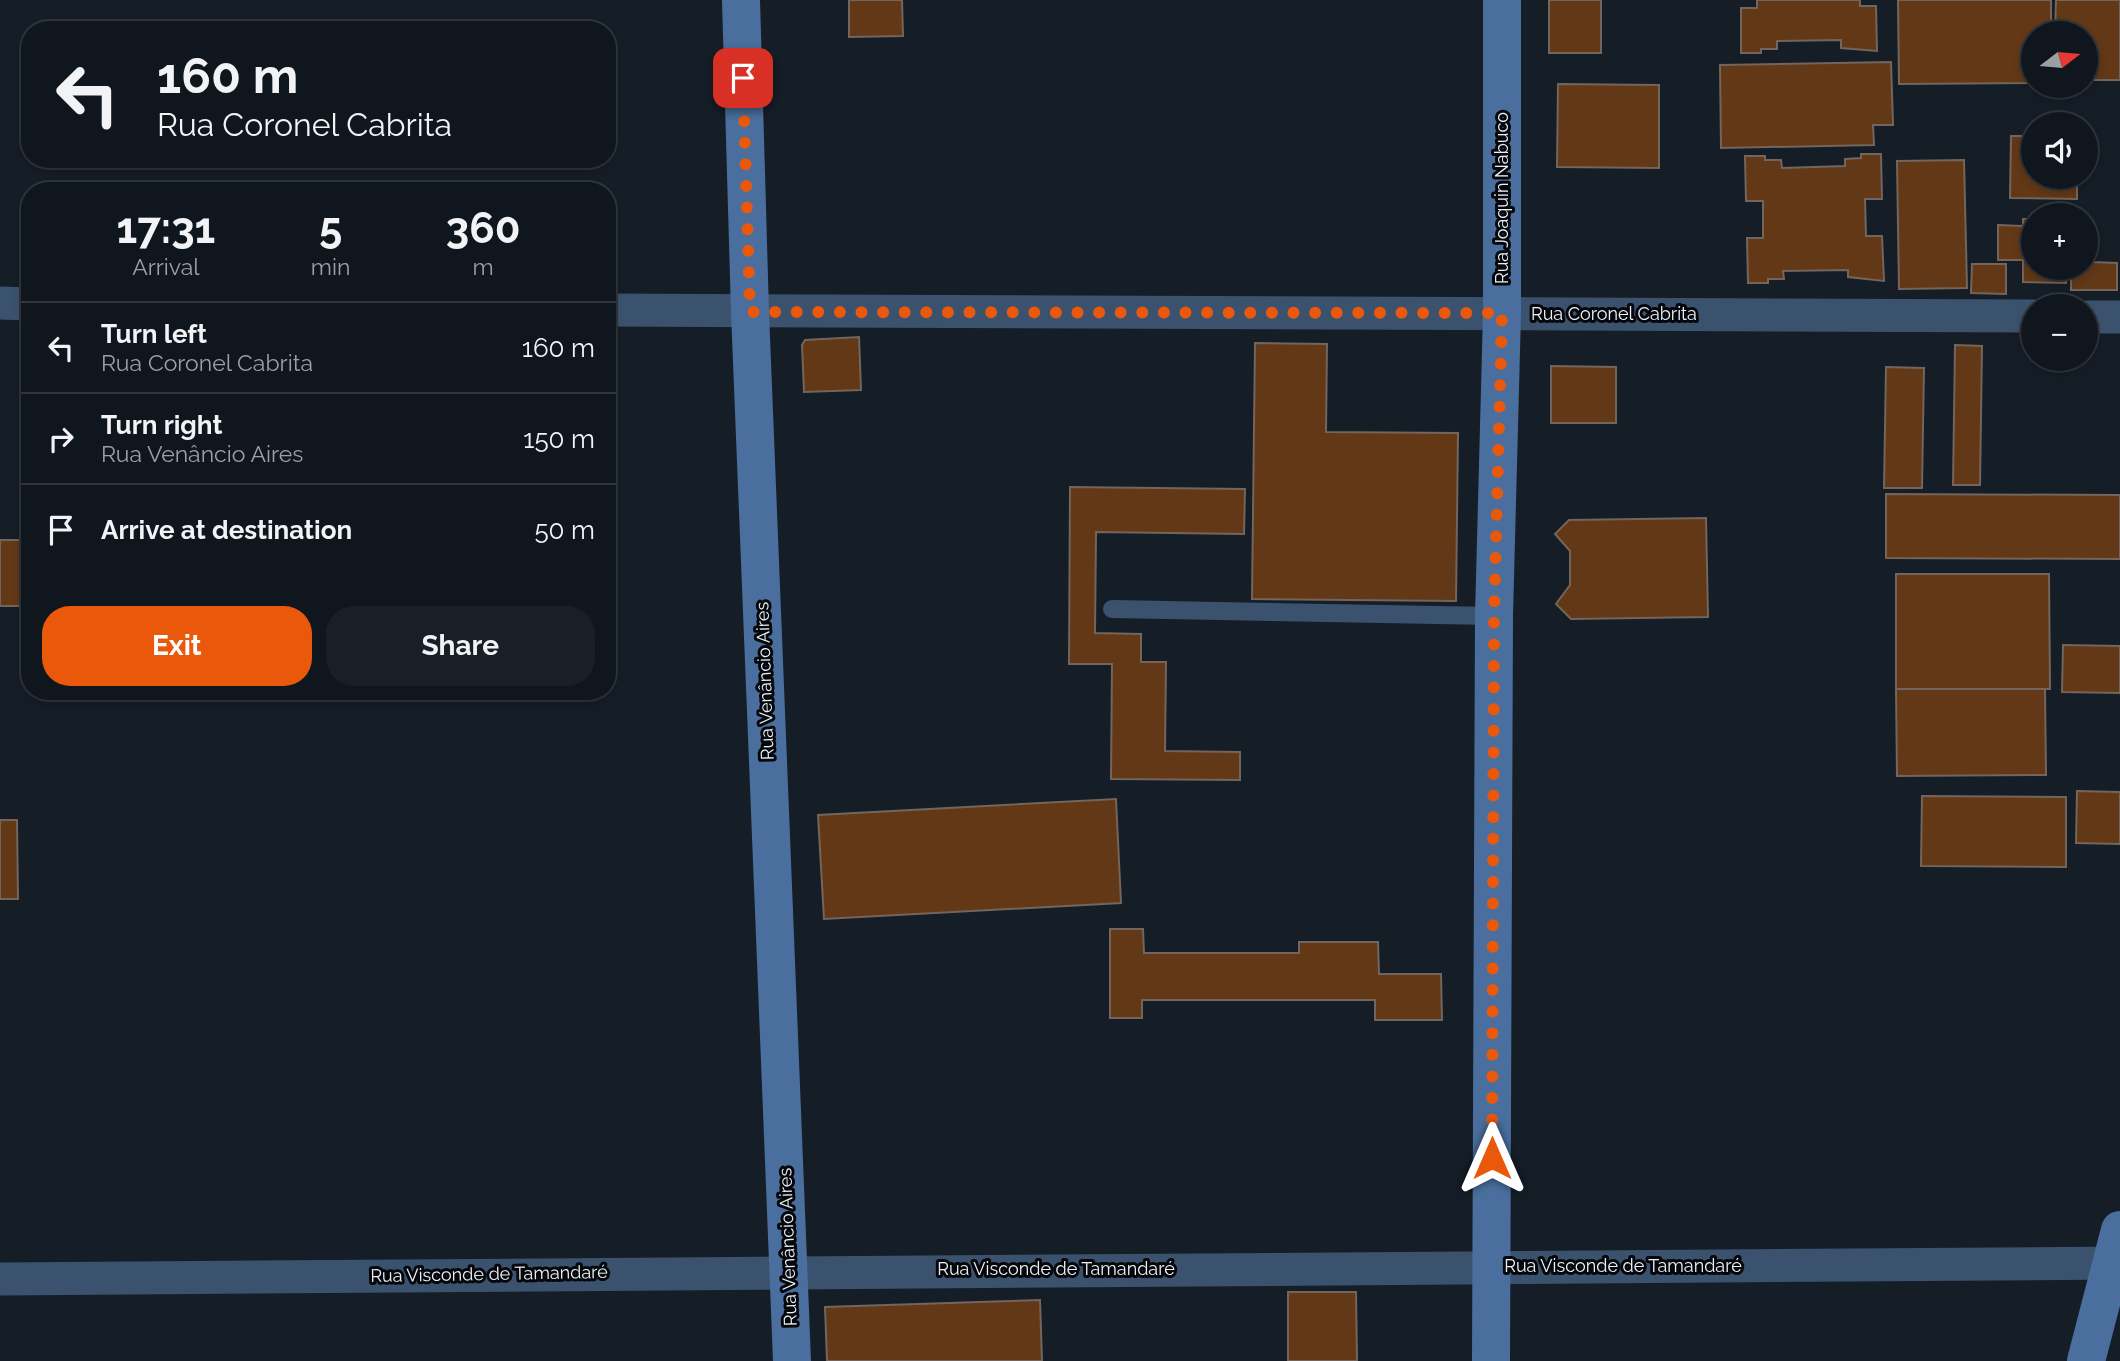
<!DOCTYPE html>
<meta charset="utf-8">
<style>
body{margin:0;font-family:Raleway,sans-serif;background:#191f26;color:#f1f3f6;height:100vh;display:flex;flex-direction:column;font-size:26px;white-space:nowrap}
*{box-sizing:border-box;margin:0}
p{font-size:23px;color:#9c9fa4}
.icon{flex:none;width:38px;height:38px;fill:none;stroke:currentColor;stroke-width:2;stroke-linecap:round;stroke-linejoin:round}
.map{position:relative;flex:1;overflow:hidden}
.sheet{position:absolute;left:21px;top:182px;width:595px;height:518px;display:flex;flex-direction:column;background:#10161d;border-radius:28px;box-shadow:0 4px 10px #0003,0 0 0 2px #30353b}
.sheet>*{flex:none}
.guide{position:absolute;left:21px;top:21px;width:595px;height:147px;border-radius:28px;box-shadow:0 4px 10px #0003,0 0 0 2px #30353b;background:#10161d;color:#f1f3f6;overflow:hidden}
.needle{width:46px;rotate:74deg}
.buttons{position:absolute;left:2021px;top:21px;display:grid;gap:14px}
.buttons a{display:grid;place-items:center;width:77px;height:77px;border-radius:50%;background:#10161d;box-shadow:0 4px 10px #0003,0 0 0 2px #30353b;font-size:35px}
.pin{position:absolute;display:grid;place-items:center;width:60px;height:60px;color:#fff;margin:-30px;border-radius:14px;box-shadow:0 4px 10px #0006}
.me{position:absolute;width:77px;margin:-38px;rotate:0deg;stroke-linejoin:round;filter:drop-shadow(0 0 5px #0008)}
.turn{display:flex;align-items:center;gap:24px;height:147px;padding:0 21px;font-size:32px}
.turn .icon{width:91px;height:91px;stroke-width:2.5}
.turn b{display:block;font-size:49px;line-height:60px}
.eta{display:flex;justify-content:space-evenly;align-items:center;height:119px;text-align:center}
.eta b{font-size:42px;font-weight:700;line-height:49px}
.primary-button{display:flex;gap:14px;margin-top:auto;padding:14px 21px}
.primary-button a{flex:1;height:80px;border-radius:28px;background:#ea580c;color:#fff;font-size:28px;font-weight:700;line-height:80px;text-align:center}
.primary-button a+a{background:#191f26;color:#f1f3f6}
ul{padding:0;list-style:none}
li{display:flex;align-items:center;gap:21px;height:91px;padding:0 21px;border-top:2px solid #30353b}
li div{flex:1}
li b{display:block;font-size:26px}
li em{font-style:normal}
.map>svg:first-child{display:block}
.building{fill:#623817;stroke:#73655b;stroke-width:2}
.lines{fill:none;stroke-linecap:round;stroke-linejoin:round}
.lane{stroke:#3b526f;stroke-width:18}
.street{stroke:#3b526f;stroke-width:33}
.secondary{stroke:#4a6f9e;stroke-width:38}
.route{stroke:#ea580c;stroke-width:12;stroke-dasharray:0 21.6}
.labels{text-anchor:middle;stroke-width:6;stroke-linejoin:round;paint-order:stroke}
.street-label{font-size:18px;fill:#ebf1f8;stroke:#05070b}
</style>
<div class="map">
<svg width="2120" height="1361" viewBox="0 0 2120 1361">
<rect width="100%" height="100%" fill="#151d27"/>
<path class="building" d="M849,0H902L903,36L849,37Z
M1549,0H1601V53H1549Z
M1757,0H1860V6H1876L1877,51L1841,48V40L1777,41V49H1761V53H1741V8H1757Z
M1898,0H2051V33H2034V83L1899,84Z
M2056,0H2120V80H2086V33H2055Z
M1891,62L1893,125H1873L1874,145L1721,148L1720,65Z
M1558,84L1659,85V168L1557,167Z
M2011,136H2034V177H2077V199L2010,198Z
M1861,154H1881L1882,199H1865L1866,236H1882L1884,281L1848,277V270L1783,271L1784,279H1768V283H1748L1747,238H1763V201H1746L1745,156H1765V160H1781L1782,168L1845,166V159L1861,158Z
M1964,160L1967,288L1899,289L1897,161Z
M2023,219H2034V268H2066V283L2023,282V260H1998V225L2023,226Z
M2086,253L2091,254L2092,262L2117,263V290H2071V268H2086Z
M1972,264H2006V294L1971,293Z
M859,337L861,390L804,392L802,345L805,340Z
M1255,343L1327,344L1326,432L1458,433L1456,601L1252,599Z
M1955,345L1982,346L1980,485H1953Z
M1551,366L1616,367V423H1551Z
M1886,367L1924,368L1922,488H1884Z
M1070,487L1245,489L1244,534L1096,532L1095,633L1141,634V662H1166L1165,751L1240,752V780L1111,779L1112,664H1069Z
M1886,494L2120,495V559L1886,558Z
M1706,518L1708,617L1571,619L1556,604L1570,585V551L1555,534L1569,520Z
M0,540H30V606H0Z
M1896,574H2049L2050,689H1896Z
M2063,645L2120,646V693L2062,692Z
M1896,689H2045L2046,775L1897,776Z
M2077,791L2120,792V844L2076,843Z
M1922,796L2066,797V867L1921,866Z
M1116,799L1121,903L824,919L818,815Z
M0,820H17L18,899H0Z
M1110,929H1143L1144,953H1299V942H1378L1379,974H1441L1442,1020H1375V1000H1142V1018H1110Z
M1288,1292H1356L1357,1361H1288Z
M1040,1300L1042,1361H827L825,1307Z"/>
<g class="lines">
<path class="lane" d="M1112,609L1494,616"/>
<path class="street" d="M0,303L30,304
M607,310L2034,316
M2086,317H2120
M0,1279L2120,1263"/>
<path class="secondary" d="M741,0L750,312L792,1361
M1491,1361L1494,616L1502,313V0
M2086,1361L2120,1230"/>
</g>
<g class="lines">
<path class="route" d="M743,78L750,312L1502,313L1494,616L1492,1158"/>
</g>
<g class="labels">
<g class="street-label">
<text transform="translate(1502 198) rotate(-90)" y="6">Rua Joaquin Nabuco</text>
<text x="1614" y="320">Rua Coronel Cabrita</text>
<text transform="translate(765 681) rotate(-92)" y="6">Rua Venâncio Aires</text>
<text transform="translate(788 1247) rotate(-92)" y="6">Rua Venâncio Aires</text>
<text x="1623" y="1272">Rua Visconde de Tamandaré</text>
<text x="1056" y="1275">Rua Visconde de Tamandaré</text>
<text transform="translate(489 1274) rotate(-1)" y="6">Rua Visconde de Tamandaré</text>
</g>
</g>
</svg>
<div class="buttons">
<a><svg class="needle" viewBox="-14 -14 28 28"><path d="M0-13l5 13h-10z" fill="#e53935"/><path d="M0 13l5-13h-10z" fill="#9c9fa4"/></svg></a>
<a><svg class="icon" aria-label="sound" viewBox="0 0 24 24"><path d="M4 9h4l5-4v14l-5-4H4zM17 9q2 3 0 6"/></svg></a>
<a>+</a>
<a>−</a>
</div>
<div class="pin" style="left:743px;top:78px;background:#d93025"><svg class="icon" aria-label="arrive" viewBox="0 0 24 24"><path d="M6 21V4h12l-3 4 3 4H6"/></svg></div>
<svg class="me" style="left:1492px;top:1158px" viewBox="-20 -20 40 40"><path d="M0-17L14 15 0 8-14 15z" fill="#ea580c" stroke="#fff" stroke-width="4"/></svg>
<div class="guide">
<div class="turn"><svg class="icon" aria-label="left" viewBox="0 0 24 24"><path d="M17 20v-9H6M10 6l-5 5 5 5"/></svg><div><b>160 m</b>Rua Coronel Cabrita</div></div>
</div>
<section class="sheet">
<div class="eta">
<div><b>17:31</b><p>Arrival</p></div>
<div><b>5</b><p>min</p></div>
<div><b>360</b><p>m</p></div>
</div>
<ul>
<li><svg class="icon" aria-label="left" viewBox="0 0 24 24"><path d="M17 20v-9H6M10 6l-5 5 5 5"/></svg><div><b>Turn left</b><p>Rua Coronel Cabrita</p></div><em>160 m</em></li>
<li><svg class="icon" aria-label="right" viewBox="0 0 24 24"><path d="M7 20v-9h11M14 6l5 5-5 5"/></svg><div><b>Turn right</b><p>Rua Venâncio Aires</p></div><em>150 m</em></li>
<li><svg class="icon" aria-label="arrive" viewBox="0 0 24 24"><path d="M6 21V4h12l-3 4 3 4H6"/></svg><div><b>Arrive at destination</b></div><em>50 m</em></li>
</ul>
<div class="primary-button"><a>Exit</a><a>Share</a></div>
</section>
</div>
